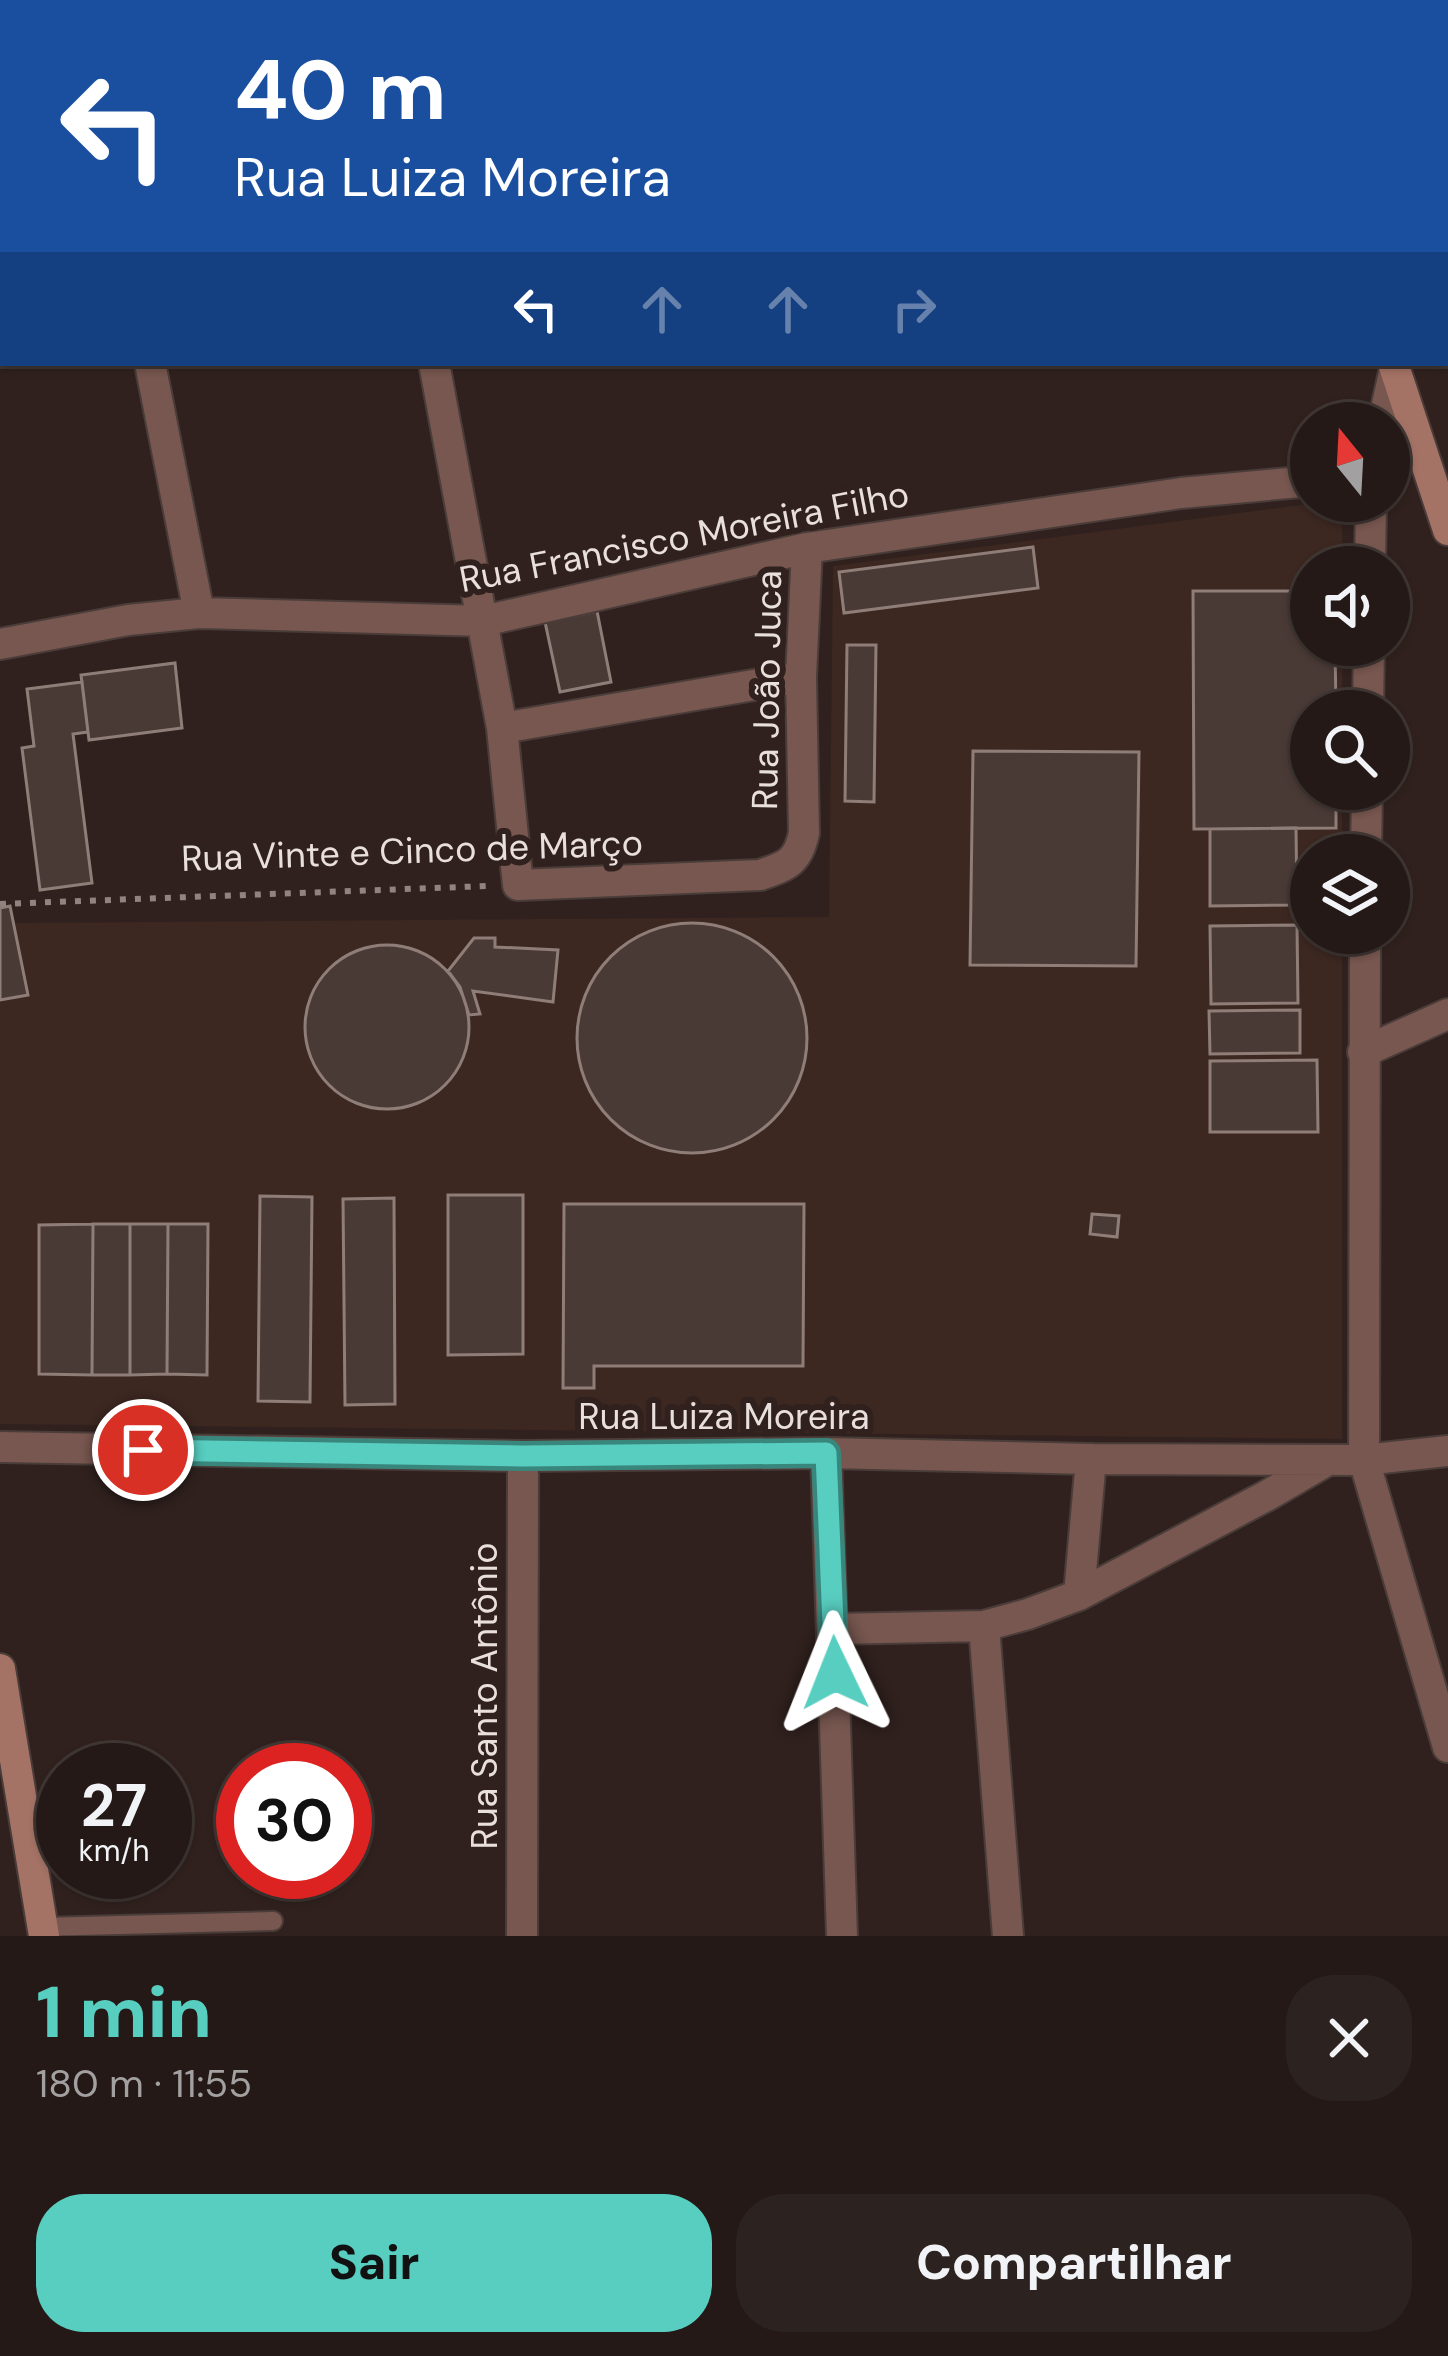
<!DOCTYPE html>
<html lang="pt">
<meta charset="utf-8">
<style>
body{margin:0;font-family:"DM Sans",sans-serif;background:#2c221f;color:#f1f3f6;height:100vh;display:flex;flex-direction:column;font-size:45px;white-space:nowrap}
*{box-sizing:border-box;margin:0}
p{font-size:39px;color:#a3a0a1}
.icon{flex:none;width:66px;height:66px;fill:none;stroke:currentColor;stroke-width:2;stroke-linecap:round;stroke-linejoin:round}
.map{position:relative;height:1936px;overflow:hidden}
.sheet{display:flex;flex-direction:column;background:#241916;flex:1}
.sheet>*{flex:none}
.guide{position:absolute;left:0px;top:0px;width:1449px;height:366px;box-shadow:0 3px 9px #0004,0 0 0 3px #413835;background:#1a4fa0;color:#fff;overflow:hidden}
.needle{width:78px;rotate:342deg}
.tools{position:absolute;left:1290px;top:402px;display:grid;gap:24px}
.tools a{display:grid;place-items:center;width:120px;height:120px;border-radius:50%;background:#241916;box-shadow:0 3px 9px #0004,0 0 0 3px #413835;font-size:60px}
.speed{position:absolute;left:36px;top:1743px;display:flex;gap:24px;font-size:60px;font-weight:700;text-align:center}
.speed>*{display:grid;place-content:center;width:156px;height:156px;border-radius:50%;background:#241916;box-shadow:0 3px 9px #0004,0 0 0 3px #413835;line-height:1}
.speed small{font-size:30px;font-weight:400}
.speed .limit{border:18px solid #d22;background:#fff;color:#111}
.pin{position:absolute;display:grid;place-items:center;width:102px;height:102px;color:#fff;margin:-51px;border:6px solid #fff;border-radius:50%;box-shadow:0 3px 12px #0007}
.me{position:absolute;width:132px;margin:-66px;rotate:358deg;stroke-linejoin:round;filter:drop-shadow(0 0 9px #0008)}
.turn{display:flex;align-items:center;gap:42px;height:252px;padding:0 36px;font-size:54px}
.turn .icon{width:156px;height:156px;stroke-width:2.5}
.turn b{display:block;font-size:84px;line-height:102px}
.lanes{display:flex;align-items:center;height:114px;padding:0 36px;background:#0003;justify-content:center;gap:60px;direction:ltr}
.lanes .off{opacity:.35}
.round{display:grid;place-items:center;flex:none;width:126px;height:126px;border-radius:48px;background:#2c221f}
.head{display:flex;align-items:center;justify-content:space-between;height:204px;padding:0 36px}
h1{font-size:72px;font-weight:800;line-height:90px;color:#58cec0}
.button{display:flex;gap:24px;margin-top:auto;padding:24px 36px}
.button a{flex:1;height:138px;border-radius:48px;background:#58cec0;color:#111;font-size:48px;font-weight:800;line-height:138px;text-align:center}
.button a+a{background:#2c221f;color:#f1f3f6}
.map>svg:first-child{display:block}
.built{fill:#3c2721}
.building{fill:#4a3a36;stroke:#8f7d78;stroke-width:3}
.lines{fill:none;stroke-linecap:round;stroke-linejoin:round}
.lane-casing{stroke:#4a3c39;stroke-width:22}
.street-casing{stroke:#4a3c39;stroke-width:34}
.secondary-casing{stroke:#4a3c39;stroke-width:34}
.path{stroke:#908380;stroke-width:6;stroke-dasharray:6 9;stroke-linecap:butt}
.lane{stroke:#77574f;stroke-width:18}
.street{stroke:#77574f;stroke-width:30}
.secondary{stroke:#a57366;stroke-width:30}
.route-casing{stroke:#39867d;stroke-width:30}
.route{stroke:#58cec0;stroke-width:21}
.labels{text-anchor:middle;stroke-width:12;stroke-linejoin:round;paint-order:stroke}
.street-label{font-size:36px;fill:#e9dfdc;stroke:#30211e}
</style>
<div class="map">
<svg width="1448" height="1936" viewBox="0 0 1448 1936">
<rect width="100%" height="100%" fill="#30211e"/>
<path class="built" d="M1332,501H1342V567H1311V645H1342V711H1311V789H1342V855H1311V933H1342V1439L0,1424V923L829,917L833,566Z"/>
<path class="building" d="M1033,547L1038,588L844,613L839,572Z
M1193,591H1311V645H1335L1336,711H1311V789H1336V828L1194,829Z
M597,611L611,682L560,692L545,622Z
M847,645H876L874,802L845,801Z
M175,663L182,728L89,740L81,675Z
M82,682L88,732L73,734L92,883L40,890L22,748L34,746L27,689Z
M973,751L1139,752L1136,966L970,965Z
M1296,828L1297,905L1210,906V829Z
M10,906L28,995L0,1000V908Z
M577 1038a115 115 0 1 1 230 0a115 115 0 1 1-230 0Z
M1297,925L1298,1003L1211,1004L1210,926Z
M474,938H495V947L558,950L553,1002L473,991L480,1014L469,1015L460,987L448,971Z
M305 1027a82 82 0 1 1 164 0a82 82 0 1 1-164 0Z
M1300,1010V1053L1210,1054L1209,1011Z
M1317,1060L1318,1132H1210V1061Z
M448,1195H523V1354L448,1355Z
M260,1196L312,1197L310,1402L258,1401Z
M394,1198L395,1404L345,1405L343,1199Z
M564,1204H804L803,1366H594V1388H563Z
M1092,1214L1119,1216L1117,1237L1090,1234Z
M93,1224H130V1375H92Z
M93,1224L92,1375L39,1374V1225Z
M130,1224H168L167,1374L130,1375Z
M168,1224H208L207,1375L167,1374Z"/>
<g class="lines">
<defs>
<path id="lane" d="M42,1927L273,1921"/>
<path id="street" d="M79,0V3
M364,0V3
M150,363L199,613
M434,363L502,728L518,885L760,875C787,866 798,862 804,833L801,677L807,548
M1383,423L1395,368
M1370,567L1371,501
M0,644L128,620L199,613L483,621L807,548L1181,493L1311,481
M1368,711L1369,645
M502,728L801,677
M1366,855L1367,789
M1365,933L1364,1460L1448,1747
M1363,1052L1448,1014
M0,1447L523,1456L826,1453L1091,1459L1364,1460L1448,1451
M826,1453L842,1936
M1079,1595L1091,1459
M984,1626L1008,1936
M833,1629L984,1626L1028,1614L1079,1595L1268,1495L1328,1460
M522,1936L523,1456"/>
<path id="secondary" d="M1275,0L1276,3
M1370,0L1371,3
M1446,221L1448,227
M1393,363L1448,530
M0,1669L44,1936"/>
</defs>
<use href="#lane" class="lane-casing"/>
<use href="#street" class="street-casing"/>
<use href="#secondary" class="secondary-casing"/>
<path class="path" d="M0,904L488,886"/>
<use href="#lane" class="lane"/>
<use href="#street" class="street"/>
<use href="#secondary" class="secondary"/>
</g>
<g class="lines">
<defs>
<path id="route" d="M143,1450L523,1456L826,1453L835,1673"/>
</defs>
<use href="#route" class="route-casing"/>
<use href="#route" class="route"/>
</g>
<g class="labels">
<g class="street-label">
<text transform="translate(684 536) rotate(-11)" y="13">Rua Francisco Moreira Filho</text>
<text transform="translate(766 690) rotate(-89)" y="13">Rua João Juca</text>
<text transform="translate(412 850) rotate(-2)" y="13">Rua Vinte e Cinco de Março</text>
<text x="724" y="1429">Rua Luiza Moreira</text>
<text transform="translate(484 1696) rotate(-90)" y="13">Rua Santo Antônio</text>
</g>
</g>
</svg>
<div class="tools">
<a><svg class="needle" viewBox="-14 -14 28 28"><path d="M0-13l5 13h-10z" fill="#e53935"/><path d="M0 13l5-13h-10z" fill="#a3a0a1"/></svg></a>
<a><svg class="icon" aria-label="sound" viewBox="0 0 24 24"><path d="M4 9h4l5-4v14l-5-4H4zM17 9q2 3 0 6"/></svg></a>
<a><svg class="icon" aria-label="search" viewBox="0 0 24 24"><circle cx="10" cy="10" r="6"/><path d="M15 15l6 6"/></svg></a>
<a><svg class="icon" aria-label="layers" viewBox="0 0 24 24"><path d="M12 4l9 5-9 5-9-5zM3 14l9 5 9-5"/></svg></a>
</div>
<div class="speed"><div>27<small>km/h</small></div><div class="limit">30</div></div>
<div class="pin" style="left:143px;top:1450px;background:#d93025"><svg class="icon" aria-label="arrive" viewBox="0 0 24 24"><path d="M6 21V4h12l-3 4 3 4H6"/></svg></div>
<svg class="me" style="left:835px;top:1673px" viewBox="-20 -20 40 40"><path d="M0-17L14 15 0 8-14 15z" fill="#58cec0" stroke="#fff" stroke-width="4"/></svg>
<div class="guide">
<div class="turn"><svg class="icon" aria-label="left" viewBox="0 0 24 24"><path d="M17 20v-9H6M10 6l-5 5 5 5"/></svg><div><b>40 m</b>Rua Luiza Moreira</div></div>
<div class="lanes"><svg class="icon" aria-label="left" viewBox="0 0 24 24"><path d="M17 20v-9H6M10 6l-5 5 5 5"/></svg><svg class="icon off" aria-label="ahead" viewBox="0 0 24 24"><path d="M12 20V5M6 11l6-6 6 6"/></svg><svg class="icon off" aria-label="ahead" viewBox="0 0 24 24"><path d="M12 20V5M6 11l6-6 6 6"/></svg><svg class="icon off" aria-label="right" viewBox="0 0 24 24"><path d="M7 20v-9h11M14 6l5 5-5 5"/></svg></div>
</div>
</div>
<section class="sheet">
<div class="head"><div><h1>1 min</h1><p>180 m · 11:55</p></div><a class="round"><svg class="icon" aria-label="close" viewBox="0 0 24 24"><path d="M6 6l12 12M18 6L6 18"/></svg></a></div>
<div class="button"><a>Sair</a><a>Compartilhar</a></div>
</section>
